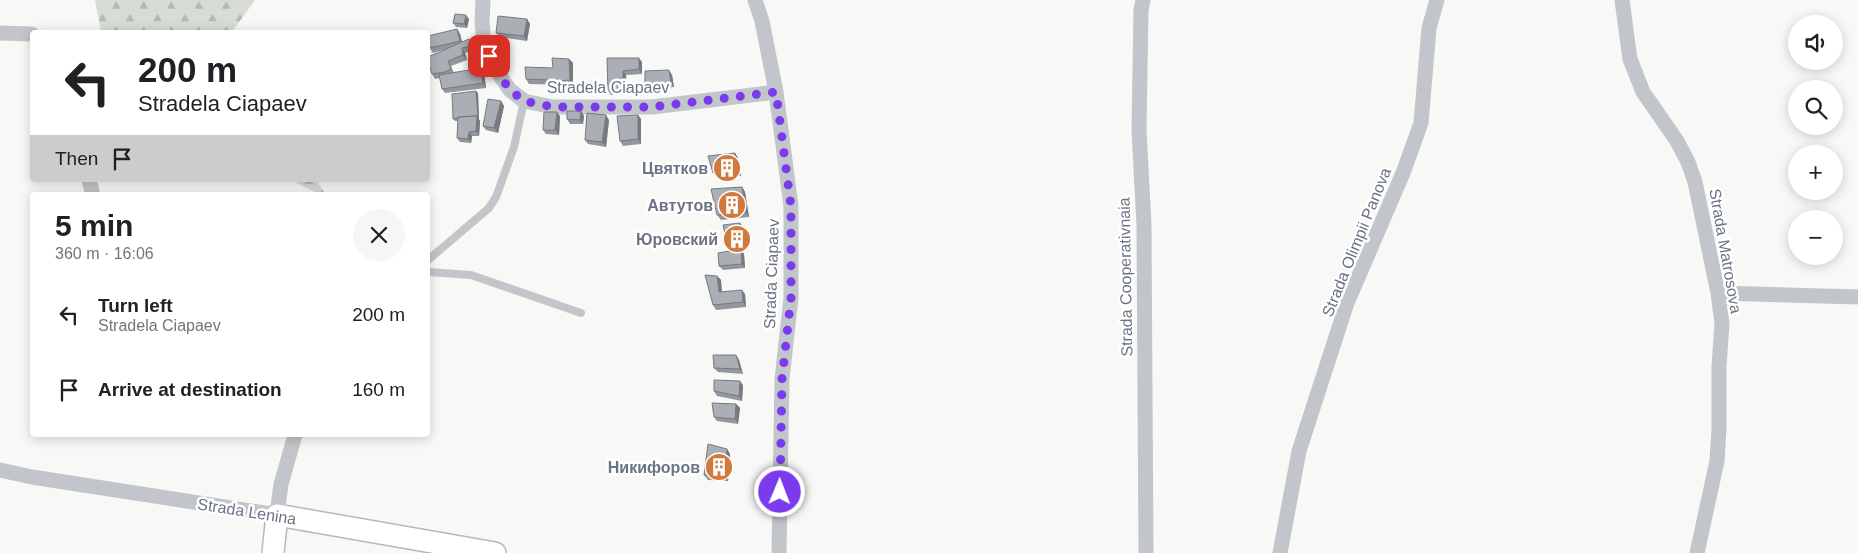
<!DOCTYPE html>
<meta charset="utf-8">
<style>
body{margin:0;font-family:Helvetica,sans-serif;background:#f6f6f6;color:#202124;height:100vh;display:flex;flex-direction:column;font-size:19px;white-space:nowrap}
*{box-sizing:border-box;margin:0}
p{font-size:16px;color:#757577}
.icon{flex:none;width:28px;height:28px;fill:none;stroke:currentColor;stroke-width:2;stroke-linecap:round;stroke-linejoin:round}
.map{position:relative;flex:1;overflow:hidden}
.side{position:absolute;left:30px;top:192px;width:400px;height:245px;display:flex;flex-direction:column;background:#fff;border-radius:5px;box-shadow:0 2px 12px #0003}
.side>*{flex:none}
.top-card{position:absolute;left:30px;top:30px;width:400px;height:152px;border-radius:5px;box-shadow:0 2px 12px #0003;background:#fff;color:#202124;overflow:hidden}
.tools{position:absolute;left:1788px;top:15px;display:grid;gap:10px}
.tools a{display:grid;place-items:center;width:55px;height:55px;border-radius:50%;background:#fff;box-shadow:0 2px 12px #0003;font-size:25px}
.pin{position:absolute;display:grid;place-items:center;width:42px;height:42px;color:#fff;margin:-21px;border-radius:10px;box-shadow:0 2px 8px #0006}
.me{position:absolute;width:55px;margin:-28px;rotate:1deg;stroke-linejoin:round;filter:drop-shadow(0 0 4px #0008)}
.turn{display:flex;align-items:center;gap:18px;height:105px;padding:0 25px;font-size:22px}
.turn .icon{width:65px;height:65px;stroke-width:2.5}
.turn b{display:block;font-size:35px;line-height:42px}
.then{display:flex;align-items:center;height:48px;padding:0 25px;background:#0003;gap:10px;font-size:19px}
.round{display:grid;place-items:center;flex:none;width:52px;height:52px;border-radius:26px;background:#f6f6f6}
.summary{display:flex;align-items:center;justify-content:space-between;height:85px;padding:0 25px}
h1{font-size:30px;font-weight:700;line-height:38px}
ul{padding:0;list-style:none}
li{display:flex;align-items:center;gap:15px;height:75px;padding:0 25px}
li div{flex:1}
li b{display:block;font-size:19px}
li em{font-style:normal}
.map>svg:first-child{display:block}
.forest{fill:url(#forest-firs)}
.lines{fill:none;stroke-linecap:round;stroke-linejoin:round}
.secondary-casing{stroke:#b5b8bd;stroke-width:24}
.lane{stroke:#c2c5c9;stroke-width:8}
.street{stroke:#c2c5c9;stroke-width:15}
.secondary{stroke:#fff;stroke-width:21}
.wall{fill:#92969d}
.shaded-wall{fill:#777a7f}
.building{fill:#aaafb6;stroke:#777a7f}
.route{stroke:#7c3aed;stroke-width:9;stroke-dasharray:0 16.2}
.labels{text-anchor:middle;stroke-width:5;stroke-linejoin:round;paint-order:stroke}
.street-label{font-size:16px;fill:#6b7484;stroke:#fff}
.poi-label{font-size:16px;font-weight:bold;fill:#6b7484;stroke:#fff;text-anchor:end}
</style>
<div class="map">
<svg width="1858" height="553" viewBox="0 0 1858 553">
<defs>
<pattern id="forest-firs" width="22" height="20" patternUnits="userSpaceOnUse" patternTransform="scale(1.25)"><rect width="22" height="20" fill="#d7ddd6"/><path d="M5 1l3.5 6h-7zM16 11l3.5 6h-7z" fill="#b2b8b3"/></pattern>
</defs>
<rect width="100%" height="100%" fill="#f8f8f6"/>
<path class="forest" d="M95,0H255L232,32H101Z
M291,180H316L326,195H321Z"/>
<g class="lines">
<defs>
<path id="secondary" d="M273,553L277,515L495,553"/>
</defs>
<use href="#secondary" class="secondary-casing"/>
<path class="lane" d="M428,260L489,208L496,197L514,147L524,101
M428,272L471,275L581,313"/>
<path class="street" d="M483,0L482,21L484,43L489,57L498,73L510,90L524,101L553,107H652L776,92
M755,0L762,21L776,92L791,206V298L782,379L779,553
M1143,0L1141,10L1139,130L1144,226L1146,553
M1622,0L1630,59L1643,92L1677,141L1688,162L1695,182L1718,293L1722,323L1719,367V428L1717,461L1697,553
M0,33L32,34
M89,180L93,195
M1718,293L1858,297
M0,470L32,477L277,515L281,484L295,435
M1280,553L1299,451L1347,303L1403,173L1421,123L1429,28L1437,0"/>
<use href="#secondary" class="secondary"/>
</g>
<path class="wall" d="M469,19L467,28L456,27L453,23Z
M527,19L530,24L527,41L500,37L496,33Z
M457,29L460,34L462,42L469,39L475,50L465,53L467,60L451,66L454,73L484,72L486,88L445,93L442,89L440,78L435,79L432,74L443,50L433,53L430,48Z
M607,58L642,62V74L626,75L627,94L611,95L608,91Z
M569,59L573,63V85L529,84L526,79L553,68Z
M672,75L674,87L648,89L645,84Z
M476,91L478,93L479,120L480,121L479,136H472L471,143L460,142L457,138L458,121H455L453,119Z
M501,101L504,106L498,133L486,130L483,126Z
M581,111L584,116L583,124H570L567,119Z
M638,115L641,119V144L623,146L620,141Z
M560,116L559,135L546,134L543,130Z
M609,120L606,147L588,144L585,140Z
M735,153L738,158L741,176L716,177L713,173Z
M742,187L745,192L749,217L721,220L717,215Z
M740,223L743,227L747,248L731,249L727,244Z
M744,254L745,268L723,270L719,266Z
M717,276L721,280L722,292L745,294L746,307L716,310L713,305Z
M736,355L739,360L743,374L718,372L714,368Z
M743,385L742,401L717,396L714,391Z
M736,404L740,408L738,424L717,421L714,417Z
M727,449L730,454L728,481L708,480L704,475Z"/>
<path class="shaded-wall" d="M466,15L469,19L467,28L464,24Z
M527,19L530,24L527,41L524,36Z
M457,29L460,34L463,46L460,41Z
M462,48L465,53L467,60L463,55Z
M639,58L642,62V74L639,69Z
M569,59L573,63V85L570,81Z
M481,68L484,72L486,88L483,83Z
M669,70L672,75L674,87L671,83Z
M623,71L626,75L627,94L623,90Z
M476,91L478,93L479,120L478,117Z
M501,101L504,106L498,133L494,128Z
M581,111L584,116L583,124L580,120Z
M557,112L560,116L559,135L555,130Z
M606,115L609,120L606,147L602,142Z
M638,115L641,119V144L638,139Z
M477,116L480,121L479,136L476,131Z
M469,132L472,136L471,143L468,139Z
M735,153L738,158L741,176L738,172Z
M742,187L745,192L749,217L746,213Z
M740,223L743,227L747,248L744,243Z
M741,249L744,254L745,268L742,264Z
M717,276L721,280L722,297L719,292Z
M742,290L745,294L746,307L743,302Z
M736,355L739,360L743,374L740,369Z
M740,381L743,385L742,401L739,396Z
M736,404L740,408L738,424L735,419Z
M727,449L730,454L728,481L724,477Z"/>
<path class="building" d="M455,14L466,15L464,24L453,23Z
M498,16L527,19L524,36L496,33Z
M457,29L460,41L430,48L428,36Z
M469,39L472,46L462,48L463,55L448,61L451,69L445,72L432,74L428,61V57Z
M552,58L569,59L570,81L526,79L525,67L553,68Z
M607,58H639V69L623,71V90L608,91Z
M481,68L483,83L442,89L439,75Z
M669,70L671,83L645,84V71Z
M476,91L478,117H477V116L458,117V118L453,119L452,94Z
M488,99L501,101L494,128L483,126Z
M567,111H581L580,120L567,119Z
M544,112H557L555,130H543Z
M587,113L606,115L602,142L585,140Z
M638,115V139L620,141L617,116Z
M477,116L476,131L469,132L468,139L457,138L458,117Z
M735,153L738,172L713,173L708,156Z
M742,187L746,213L717,215L711,189Z
M740,223L744,243L727,244L723,225Z
M741,249L742,264L719,266L718,253Z
M705,275L717,276L719,292L742,290L743,302L713,305Z
M713,355H736L740,369L714,368Z
M714,380L740,381L739,396L714,391Z
M712,403L736,404L735,419L714,417Z
M708,444L727,449L724,477L704,475Z"/>
<g class="lines">
<path class="route" d="M489,56L498,73L510,90L524,101L553,107H652L776,92L791,206V298L782,379L780,492"/>
</g>
<defs>
<symbol id="building-disc" viewBox="-11 -11 22 22"><circle r="9.5" fill="#d27a3d" stroke="#fff"/><path d="M-4-6H4V6H1V3H-1V6H-4ZM-2.5-4.3h1.7v1.8h-1.7ZM.8-4.3h1.7v1.8H.8ZM-2.5-1h1.7V.8h-1.7ZM.8-1h1.7V.8H.8Z" fill="#fff"/></symbol>
</defs>
<g fill-rule="evenodd">
<use href="#building-disc" x="711" y="152" width="32" height="32"/>
<use href="#building-disc" x="716" y="189" width="32" height="32"/>
<use href="#building-disc" x="721" y="223" width="32" height="32"/>
<use href="#building-disc" x="703" y="451" width="32" height="32"/>
</g>
<g class="labels">
<g class="street-label">
<text x="608" y="93">Stradela Ciapaev</text>
<text transform="translate(1356 242) rotate(-68)" y="6">Strada Olimpii Panova</text>
<text transform="translate(1726 251) rotate(80)" y="6">Strada Matrosova</text>
<text transform="translate(771 274) rotate(-88)" y="6">Strada Ciapaev</text>
<text transform="translate(1125 277) rotate(-91)" y="6">Strada Cooperativnaia</text>
<text transform="translate(247 511) rotate(9)" y="6">Strada Lenina</text>
</g>
<g class="poi-label">
<text x="708" y="174">Цвятков</text>
<text x="713" y="211">Автутов</text>
<text x="718" y="245">Юровский</text>
<text x="700" y="473">Никифоров</text>
</g>
</g>
</svg>
<div class="tools">
<a><svg class="icon" aria-label="sound" viewBox="0 0 24 24"><path d="M4 9h4l5-4v14l-5-4H4zM17 9q2 3 0 6"/></svg></a>
<a><svg class="icon" aria-label="search" viewBox="0 0 24 24"><circle cx="10" cy="10" r="6"/><path d="M15 15l6 6"/></svg></a>
<a>+</a>
<a>−</a>
</div>
<div class="pin" style="left:489px;top:56px;background:#d93025"><svg class="icon" aria-label="arrive" viewBox="0 0 24 24"><path d="M6 21V4h12l-3 4 3 4H6"/></svg></div>
<svg class="me" style="left:780px;top:492px" viewBox="-20 -20 40 40"><circle r="17" fill="#7c3aed" stroke="#fff" stroke-width="3"/><path d="M0-11L8 9 0 5-8 9z" fill="#fff"/></svg>
<div class="top-card">
<div class="turn"><svg class="icon" aria-label="left" viewBox="0 0 24 24"><path d="M17 20v-9H6M10 6l-5 5 5 5"/></svg><div><b>200 m</b>Stradela Ciapaev</div></div>
<div class="then">Then<svg class="icon" aria-label="arrive" viewBox="0 0 24 24"><path d="M6 21V4h12l-3 4 3 4H6"/></svg></div>
</div>
<section class="side">
<div class="summary"><div><h1>5 min</h1><p>360 m · 16:06</p></div><a class="round"><svg class="icon" aria-label="close" viewBox="0 0 24 24"><path d="M6 6l12 12M18 6L6 18"/></svg></a></div>
<ul>
<li><svg class="icon" aria-label="left" viewBox="0 0 24 24"><path d="M17 20v-9H6M10 6l-5 5 5 5"/></svg><div><b>Turn left</b><p>Stradela Ciapaev</p></div><em>200 m</em></li>
<li><svg class="icon" aria-label="arrive" viewBox="0 0 24 24"><path d="M6 21V4h12l-3 4 3 4H6"/></svg><div><b>Arrive at destination</b></div><em>160 m</em></li>
</ul>
</section>
</div>
